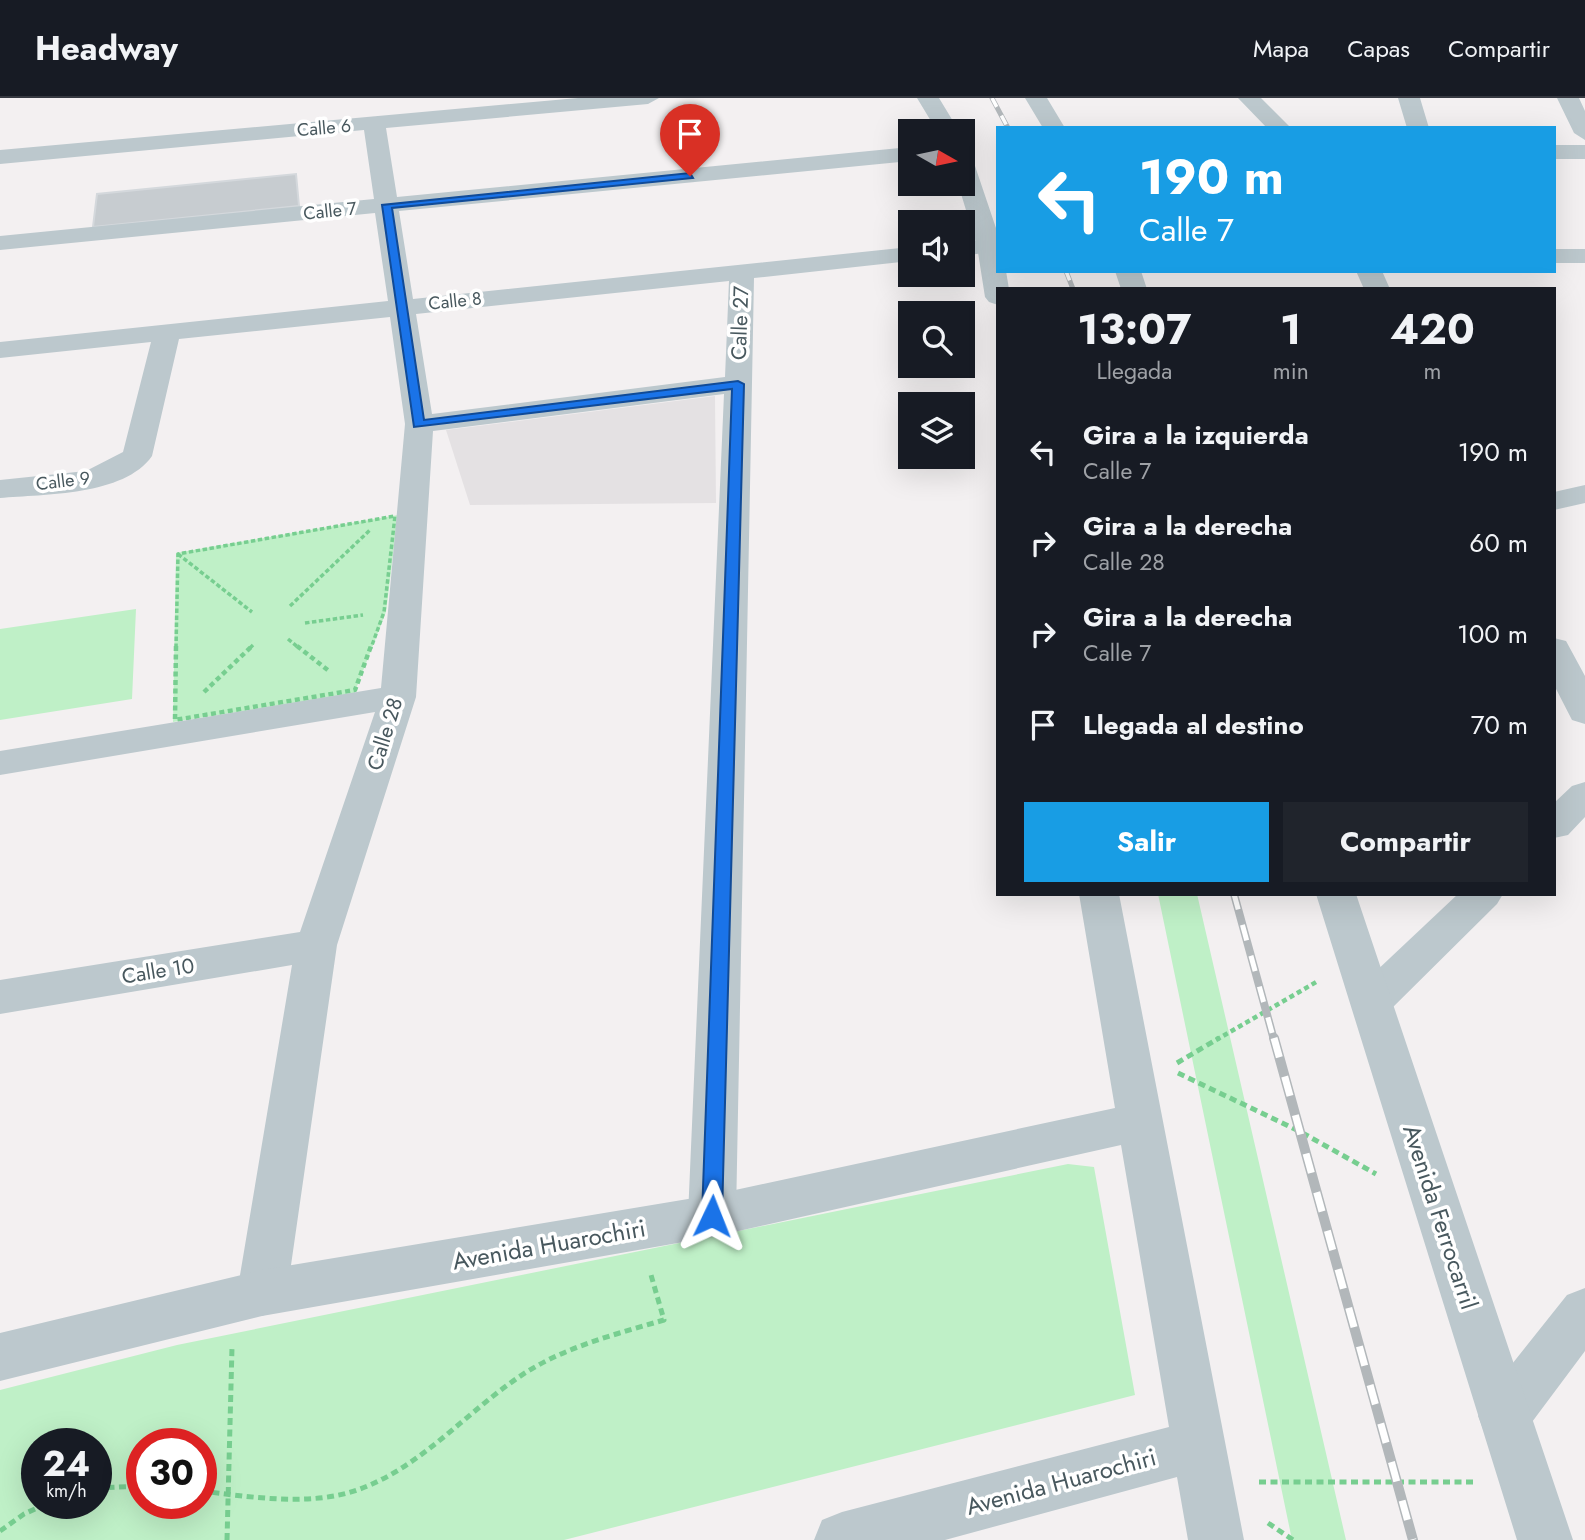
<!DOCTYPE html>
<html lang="es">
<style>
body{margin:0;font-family:Jost,sans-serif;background:#20242c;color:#f1f3f6;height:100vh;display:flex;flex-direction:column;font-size:26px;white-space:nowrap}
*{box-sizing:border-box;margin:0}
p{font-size:23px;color:#9ea1a6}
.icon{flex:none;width:38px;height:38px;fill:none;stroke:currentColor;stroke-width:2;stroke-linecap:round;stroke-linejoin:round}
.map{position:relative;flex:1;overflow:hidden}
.details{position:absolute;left:996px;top:189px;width:560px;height:609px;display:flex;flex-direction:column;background:#171b24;border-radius:0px;box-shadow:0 7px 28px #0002}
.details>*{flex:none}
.top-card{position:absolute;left:996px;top:28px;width:560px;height:147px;border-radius:0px;box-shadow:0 7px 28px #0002;background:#189de4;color:#fff;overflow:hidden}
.needle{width:46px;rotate:99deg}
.tools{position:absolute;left:898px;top:21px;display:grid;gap:14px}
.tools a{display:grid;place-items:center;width:77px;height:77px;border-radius:0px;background:#171b24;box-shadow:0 7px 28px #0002;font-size:35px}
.speed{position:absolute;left:21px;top:1330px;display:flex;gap:14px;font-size:35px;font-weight:700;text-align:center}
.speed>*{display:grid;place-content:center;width:91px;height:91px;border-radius:50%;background:#171b24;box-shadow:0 7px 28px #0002;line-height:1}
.speed small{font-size:18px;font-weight:400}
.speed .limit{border:10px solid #d22;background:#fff;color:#111}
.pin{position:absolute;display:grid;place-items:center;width:60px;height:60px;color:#fff;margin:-72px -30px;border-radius:50% 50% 50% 0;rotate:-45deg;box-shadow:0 0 7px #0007}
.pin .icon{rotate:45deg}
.me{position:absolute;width:77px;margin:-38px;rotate:2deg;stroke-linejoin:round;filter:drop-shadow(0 0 5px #0008)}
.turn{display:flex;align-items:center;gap:24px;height:147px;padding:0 28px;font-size:32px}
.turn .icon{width:91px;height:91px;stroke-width:2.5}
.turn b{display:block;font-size:49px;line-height:60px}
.eta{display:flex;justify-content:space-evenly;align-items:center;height:119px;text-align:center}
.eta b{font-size:42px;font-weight:700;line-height:49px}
.cta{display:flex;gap:14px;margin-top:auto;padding:14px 28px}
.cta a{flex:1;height:80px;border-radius:0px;background:#189de4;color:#fff;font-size:28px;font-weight:700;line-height:80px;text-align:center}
.cta a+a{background:#20242c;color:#f1f3f6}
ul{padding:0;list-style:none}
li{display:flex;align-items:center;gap:21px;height:91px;padding:0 28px}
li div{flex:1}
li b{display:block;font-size:26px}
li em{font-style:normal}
header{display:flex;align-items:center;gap:42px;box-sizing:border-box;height:98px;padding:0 35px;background:#171b24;border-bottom:2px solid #363941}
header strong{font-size:33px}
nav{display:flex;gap:38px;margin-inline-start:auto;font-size:24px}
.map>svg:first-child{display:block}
.education{fill:#e4e1e3}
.green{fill:#bff0c7;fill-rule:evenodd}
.building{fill:#c7ccd0;stroke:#d4d8dc;stroke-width:2}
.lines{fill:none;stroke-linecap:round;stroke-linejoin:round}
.path-far2{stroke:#77ce90;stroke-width:3.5;stroke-dasharray:4.5 2.5;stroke-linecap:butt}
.path-far1{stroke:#77ce90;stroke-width:4.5;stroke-dasharray:5 3.5;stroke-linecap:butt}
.path{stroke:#77ce90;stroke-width:5;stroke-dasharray:7 4.5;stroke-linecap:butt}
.minor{fill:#bcc8cd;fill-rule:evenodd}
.tertiary{fill:#bcc8cd;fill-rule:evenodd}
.rail-far2-casing{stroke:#b2b7ba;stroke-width:5}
.rail-far1-casing{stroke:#b2b7ba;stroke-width:8}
.rail-casing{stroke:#b2b7ba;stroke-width:10}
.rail-far2{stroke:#fff;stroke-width:3.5;stroke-dasharray:10;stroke-linecap:butt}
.rail-far1{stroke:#fff;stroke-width:5;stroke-dasharray:16;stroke-linecap:butt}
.rail{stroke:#fff;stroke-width:7;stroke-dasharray:20;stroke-linecap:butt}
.route{fill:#1a73e8;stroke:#114b97;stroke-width:2}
.labels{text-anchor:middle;stroke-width:7;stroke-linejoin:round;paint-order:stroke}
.far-street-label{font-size:18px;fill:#48585e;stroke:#fff}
.street-label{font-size:21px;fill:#48585e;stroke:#fff}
.near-street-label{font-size:24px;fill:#48585e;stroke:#fff}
</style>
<header>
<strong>Headway</strong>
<nav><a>Mapa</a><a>Capas</a><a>Compartir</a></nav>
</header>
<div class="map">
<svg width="1585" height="1442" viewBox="0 0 1585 1442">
<rect width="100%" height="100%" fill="#f3f0f1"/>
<path class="education" d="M715,298L716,405L470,407L446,332Z"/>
<path class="green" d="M398,417L386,514L354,596L173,624L176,455Z
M136,511L132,601L0,622V531Z
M1158,796H1197L1346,1442H1292Z
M1068,1066L1094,1069L1135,1297L564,1442H0V1292L177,1247ZM37,1346H96V1405H37ZM142,1346H201V1405H142Z"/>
<path class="building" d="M296,76L299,108L93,129L97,96Z"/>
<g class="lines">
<path class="path-far2" d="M178,456L252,514
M290,508L370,432
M305,525L363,517
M288,541L299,550
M176,550L178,456L395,418L384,514L371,550
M250,550L253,547"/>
<path class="path-far1" d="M176,548L175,622L355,592L371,548
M297,548L329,573
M204,594L252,548
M1216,942L1318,883"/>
<path class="path" d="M1177,965L1219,940
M1178,975L1299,1033L1376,1076
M1259,1384H1474
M96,1390L142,1388
M201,1393C251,1399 312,1409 360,1391C420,1369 464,1317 516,1281C560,1250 613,1237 664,1222L651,1177
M1268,1425L1293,1442
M0,1433L24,1416L48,1405
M227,1442L232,1249"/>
<path class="minor" d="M578,0H659L648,6L386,30L397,99L910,49V63L399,113L413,201L910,149V163L754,180L736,1118L729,1133L712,1139L695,1133L688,1118L724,296L433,333L416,599L337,847L287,1195L280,1211L262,1218L244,1211L237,1195L292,867L0,916V882L300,834L375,614L0,677V653L381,590L405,326L390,219L179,241L152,358C124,398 44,396 0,400V382L86,373L123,354L151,244L0,260V244L388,203L375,115L0,152V138L374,101L364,32L0,66V52ZM729,183L725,279L432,316L416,216Z
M1238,0H1261L1291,30H1267Z
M1398,0H1420L1429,30H1407Z
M1557,0H1579L1585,13V42L1574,35Z
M1554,47H1585V61H1554Z
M989,141L998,143V153L962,158V144Z
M1554,151H1585V165H1554Z
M1356,173H1382L1390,191H1364Z
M1585,387V405L1554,412V394Z
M1554,540L1566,543L1585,578V626L1572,622L1554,587Z
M1585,684V719L1568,737L1554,740V705L1572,688Z
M1458,796H1503L1497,806L1386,916L1371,921L1356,916L1350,904L1356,892Z
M1585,1190V1253L1523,1336L1504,1343L1485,1336L1478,1318L1485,1300L1567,1197Z"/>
<path class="tertiary" d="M917,0H939L959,33H937Z
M1025,0H1047L1065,30H1043Z
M962,55L973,62L998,136V173H1006L1009,191H998V207L989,204L985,199L977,148L958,86H962Z
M1115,173H1141L1147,191H1121Z
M1079,796H1119L1244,1442H1188L1177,1379L945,1442H814L822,1422L842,1414L1169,1329L1121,1047L712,1139L262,1218L0,1283V1235L262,1172L712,1097L1115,1010Z
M1316,796H1356L1573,1442H1517Z"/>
<defs>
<path id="rail-far2" d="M992,0L1008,30
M1066,173L1073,191"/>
<path id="rail-far1" d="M1234,796L1274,942"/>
<path id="rail" d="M1274,940L1413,1442"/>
</defs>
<use href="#rail-far2" class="rail-far2-casing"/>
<use href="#rail-far1" class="rail-far1-casing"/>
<use href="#rail" class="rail-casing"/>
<use href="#rail-far2" class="rail-far2"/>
<use href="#rail-far1" class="rail-far1"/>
<use href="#rail" class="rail"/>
</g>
<path class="route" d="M690,75L693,80L392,110L424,322L738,283L744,286L722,1118L719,1124L712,1126L705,1124L702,1118L732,291L414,329L382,107Z"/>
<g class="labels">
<g class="far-street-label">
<text transform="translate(324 30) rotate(-5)" y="6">Calle 6</text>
<text transform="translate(330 113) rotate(-6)" y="6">Calle 7</text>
<text transform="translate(455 203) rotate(-6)" y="6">Calle 8</text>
<text transform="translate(63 383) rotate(-7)" y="6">Calle 9</text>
</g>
<g class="street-label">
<text transform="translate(740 225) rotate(-88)" y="7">Calle 27</text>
<text transform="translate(385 636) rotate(-73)" y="7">Calle 28</text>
<text transform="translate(158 873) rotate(-9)" y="7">Calle 10</text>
</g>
<g class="near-street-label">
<text transform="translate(1440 1119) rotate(72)" y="8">Avenida Ferrocarril</text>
<text transform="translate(549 1147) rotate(-10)" y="8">Avenida Huarochiri</text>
<text transform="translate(1061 1384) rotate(-15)" y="8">Avenida Huarochiri</text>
</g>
</g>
</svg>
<div class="tools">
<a><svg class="needle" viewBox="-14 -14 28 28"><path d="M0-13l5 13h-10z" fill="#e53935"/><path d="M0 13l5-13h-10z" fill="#9ea1a6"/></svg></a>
<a><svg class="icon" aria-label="sound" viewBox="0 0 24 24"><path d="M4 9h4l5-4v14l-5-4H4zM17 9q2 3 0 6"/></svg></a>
<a><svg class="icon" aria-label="search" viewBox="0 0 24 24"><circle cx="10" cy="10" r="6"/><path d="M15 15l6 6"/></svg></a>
<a><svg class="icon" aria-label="layers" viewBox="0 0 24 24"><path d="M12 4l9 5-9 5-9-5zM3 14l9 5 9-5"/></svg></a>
</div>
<div class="speed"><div>24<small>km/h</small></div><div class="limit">30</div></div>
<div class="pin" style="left:690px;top:78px;background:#d93025"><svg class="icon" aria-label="arrive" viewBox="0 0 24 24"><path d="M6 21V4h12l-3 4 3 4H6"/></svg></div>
<svg class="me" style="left:712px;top:1118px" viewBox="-20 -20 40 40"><path d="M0-17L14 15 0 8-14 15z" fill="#1a73e8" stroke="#fff" stroke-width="4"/></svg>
<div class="top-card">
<div class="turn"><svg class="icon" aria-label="left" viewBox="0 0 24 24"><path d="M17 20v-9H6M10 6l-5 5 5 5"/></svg><div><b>190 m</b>Calle 7</div></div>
</div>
<section class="details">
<div class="eta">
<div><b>13:07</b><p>Llegada</p></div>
<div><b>1</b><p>min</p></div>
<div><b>420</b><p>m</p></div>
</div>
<ul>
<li><svg class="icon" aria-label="left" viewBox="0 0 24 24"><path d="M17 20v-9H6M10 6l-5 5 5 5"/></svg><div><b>Gira a la izquierda</b><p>Calle 7</p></div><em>190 m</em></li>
<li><svg class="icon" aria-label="right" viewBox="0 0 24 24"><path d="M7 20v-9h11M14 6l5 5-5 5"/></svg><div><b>Gira a la derecha</b><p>Calle 28</p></div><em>60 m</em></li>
<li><svg class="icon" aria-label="right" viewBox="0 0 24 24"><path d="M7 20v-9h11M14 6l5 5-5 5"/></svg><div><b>Gira a la derecha</b><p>Calle 7</p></div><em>100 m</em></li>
<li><svg class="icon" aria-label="arrive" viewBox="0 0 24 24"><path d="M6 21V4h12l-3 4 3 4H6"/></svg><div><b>Llegada al destino</b></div><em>70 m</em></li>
</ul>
<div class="cta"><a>Salir</a><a>Compartir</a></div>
</section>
</div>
